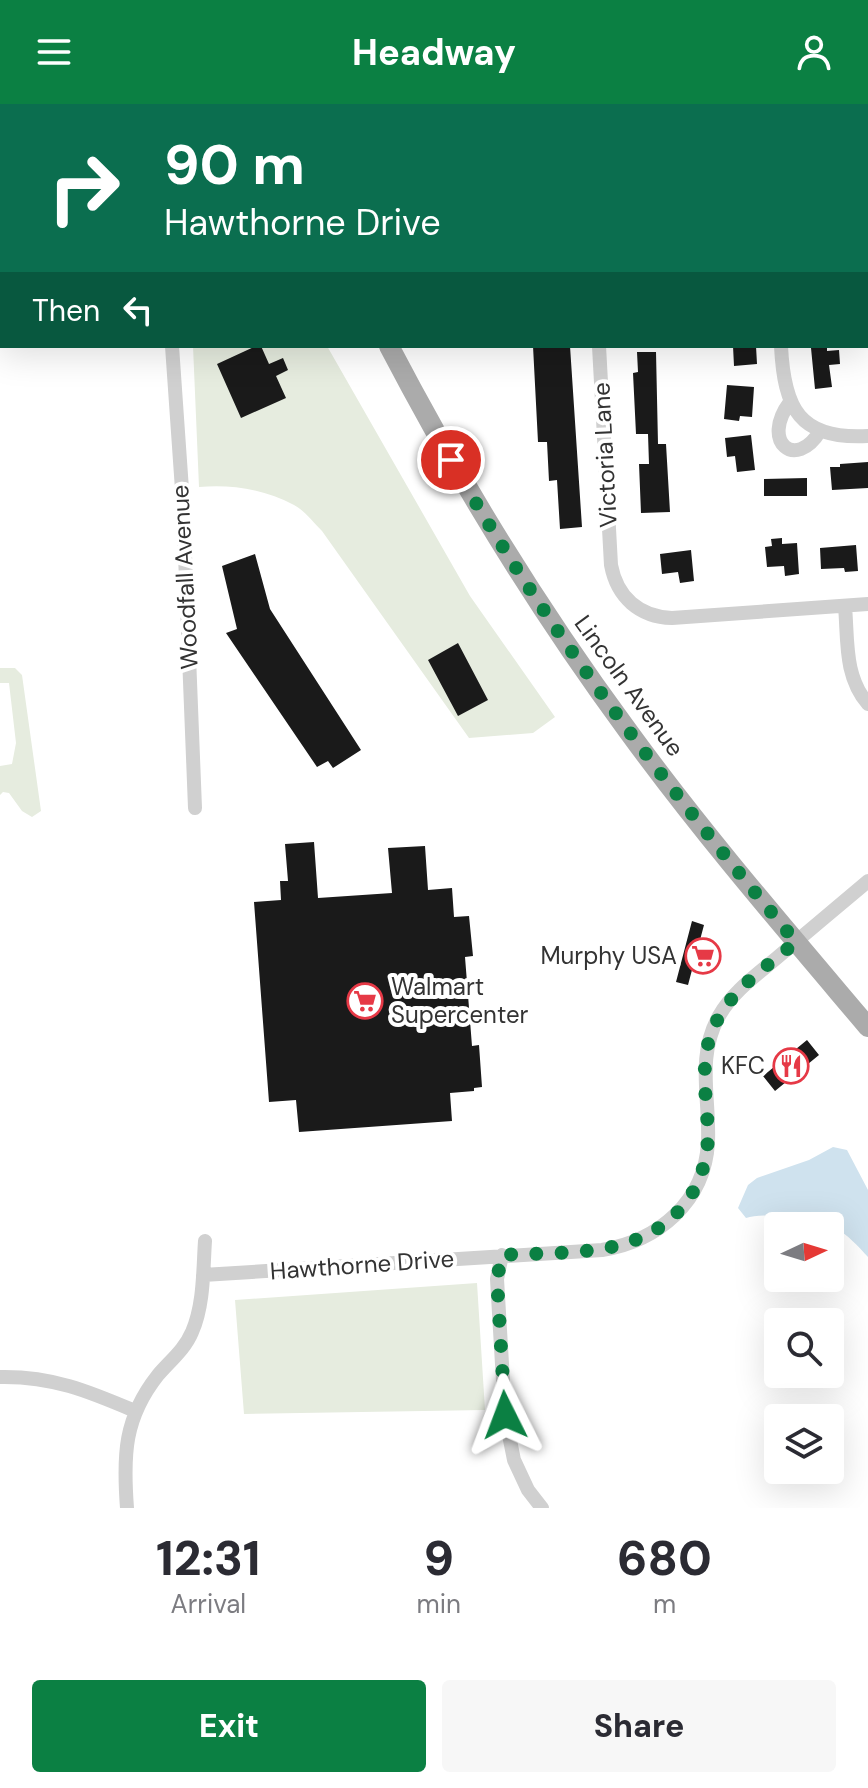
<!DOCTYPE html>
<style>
body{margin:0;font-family:"DM Sans",sans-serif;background:#f7f7f7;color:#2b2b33;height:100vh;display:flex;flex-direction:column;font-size:30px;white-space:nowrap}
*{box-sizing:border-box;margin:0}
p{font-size:26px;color:#7c7c81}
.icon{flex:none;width:44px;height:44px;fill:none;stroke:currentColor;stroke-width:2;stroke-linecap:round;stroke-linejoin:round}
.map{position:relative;height:1404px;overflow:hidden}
.side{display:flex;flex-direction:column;background:#fff;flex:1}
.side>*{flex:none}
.banner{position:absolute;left:0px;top:0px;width:868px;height:244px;box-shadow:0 8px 32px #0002;background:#0b6e4f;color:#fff;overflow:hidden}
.needle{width:52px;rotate:86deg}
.fabs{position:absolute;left:764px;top:1108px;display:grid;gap:16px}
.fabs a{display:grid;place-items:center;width:80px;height:80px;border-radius:8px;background:#fff;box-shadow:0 8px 32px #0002;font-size:40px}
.pin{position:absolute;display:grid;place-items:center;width:68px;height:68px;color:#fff;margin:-34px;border:4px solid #fff;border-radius:50%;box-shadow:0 2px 8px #0007}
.me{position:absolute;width:88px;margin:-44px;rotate:357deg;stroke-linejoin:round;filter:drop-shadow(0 0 6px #0008)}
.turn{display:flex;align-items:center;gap:28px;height:168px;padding:0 32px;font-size:36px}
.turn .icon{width:104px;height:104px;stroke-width:2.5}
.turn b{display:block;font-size:56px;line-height:68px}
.then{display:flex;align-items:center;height:76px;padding:0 32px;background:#0003;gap:16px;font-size:30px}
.eta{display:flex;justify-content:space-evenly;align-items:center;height:136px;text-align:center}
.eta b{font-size:48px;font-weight:800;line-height:56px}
.button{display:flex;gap:16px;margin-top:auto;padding:16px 32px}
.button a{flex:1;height:92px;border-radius:8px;background:#0b8043;color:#fff;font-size:32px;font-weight:800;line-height:92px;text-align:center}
.button a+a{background:#f7f7f7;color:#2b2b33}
header{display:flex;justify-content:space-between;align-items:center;height:104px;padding:0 32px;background:#0b8043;color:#fff;font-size:36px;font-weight:800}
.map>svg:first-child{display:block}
.green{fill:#e6ecdf}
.water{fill:#cfe2ee}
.building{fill:#1a1a1a}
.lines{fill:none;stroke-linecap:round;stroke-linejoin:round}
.minor{stroke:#d0d0d0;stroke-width:14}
.primary{stroke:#ababab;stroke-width:20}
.route{stroke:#0b8043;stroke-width:14;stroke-dasharray:0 25.2}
.labels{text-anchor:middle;stroke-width:8;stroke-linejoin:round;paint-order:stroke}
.street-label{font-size:24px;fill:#333;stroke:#fff}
.poi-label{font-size:24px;fill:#333;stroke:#fff;text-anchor:end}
</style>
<header><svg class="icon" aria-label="menu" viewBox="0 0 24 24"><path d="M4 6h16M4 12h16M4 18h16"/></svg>Headway<svg class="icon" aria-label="person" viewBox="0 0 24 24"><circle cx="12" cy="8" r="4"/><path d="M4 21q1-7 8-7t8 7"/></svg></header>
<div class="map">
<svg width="868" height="1404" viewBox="0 0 868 1404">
<rect width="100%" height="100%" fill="#fff"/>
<path class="green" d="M193,242H327L470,492L555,613L533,629L469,634L322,427C314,419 304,406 294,401C265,385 230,380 199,383Z
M0,564H15L22,571L41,707L32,713L22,707L9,689L3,688L0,691V662L12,660L16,639L9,579H0Z
M477,1179L485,1306L244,1310L235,1196Z"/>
<path class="water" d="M833,1043L847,1046L868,1086V1153C858,1142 848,1131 834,1123C816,1113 766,1108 746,1114L738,1104L748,1081L757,1074L809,1056Z"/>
<path class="building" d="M256,242H261L269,260L283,254L288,266L276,272L286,294L241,314L217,260Z
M533,242H570L582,423L560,425L557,376L549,377L547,338H538Z
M733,242H756L757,260L734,262Z
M827,242V247L839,246L840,260L829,261L832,283L815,285L811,244Z
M637,248H656L658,340H666L670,408L641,409L639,360H649L648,330H636L633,269L638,268Z
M727,281L754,283L752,313L740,312L739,317L724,315Z
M751,331L755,366L737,368L735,352L727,353L725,334Z
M868,358V384L832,386L830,363H840V360Z
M807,374V392H764V375Z
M782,434V440L797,439L799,470L785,472L784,462L767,463L765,443L772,442L771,435Z
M856,441L858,467L845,468L844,464L821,465L820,444Z
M691,446L694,477L680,479L678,468L662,470L660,450Z
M255,450L270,505L361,646L333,664L328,657L317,663L226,529L237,525L222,462Z
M458,539L488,596L458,612L428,556Z
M314,738L318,794L392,789L388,744L425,742L428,786L452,784L454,813L469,812L473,852L465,853L472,942L479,941L482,983L474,984V987L450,989L452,1017L299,1028L296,996L269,998L254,798L281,796L280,777H288L285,740Z
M692,817L704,821L688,881L676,878Z
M807,936L819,951L775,987L763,972Z"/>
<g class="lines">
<path class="minor" d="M156,0V2
M585,0V2
M775,2L776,0
M0,113H2
M172,242L183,400L195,704
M599,242L611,461C617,493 639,513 672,514L868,500
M781,242C784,304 799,336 868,332
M790,298C760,338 796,367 820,327
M845,502C848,537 844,572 868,600
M502,1151L497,1175L505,1311L514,1356L528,1386L542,1404
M203,1171L602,1146C658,1137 705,1098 708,1038C710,994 696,953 719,912C733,887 758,870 779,852C809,827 838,802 868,777
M0,1273C52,1272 88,1287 135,1307
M127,1404C123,1351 124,1314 158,1271C170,1257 185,1245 192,1228C204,1201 203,1166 205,1137"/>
<path class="primary" d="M275,0L276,2
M389,242C459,376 538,505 628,627C703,730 786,826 868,923"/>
</g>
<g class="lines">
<path class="route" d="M451,356C549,529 669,686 796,838C765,864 729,887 713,925C698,960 708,998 708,1034C707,1056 700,1080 687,1097C643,1156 568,1147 502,1151L497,1175L505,1311"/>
</g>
<defs>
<symbol id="supermarket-ring" viewBox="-11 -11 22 22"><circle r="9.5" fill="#fff" stroke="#e63946" stroke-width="1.5"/><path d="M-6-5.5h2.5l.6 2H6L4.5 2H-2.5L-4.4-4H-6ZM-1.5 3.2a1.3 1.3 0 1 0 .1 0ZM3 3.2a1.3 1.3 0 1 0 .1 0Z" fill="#e63946"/></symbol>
<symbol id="restaurant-ring" viewBox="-11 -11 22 22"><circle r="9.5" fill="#fff" stroke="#e63946" stroke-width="1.5"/><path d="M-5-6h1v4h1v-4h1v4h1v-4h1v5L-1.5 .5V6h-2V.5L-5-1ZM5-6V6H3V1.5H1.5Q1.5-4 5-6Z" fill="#e63946"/></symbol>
</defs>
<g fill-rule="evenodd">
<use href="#supermarket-ring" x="683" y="832" width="40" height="40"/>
<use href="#supermarket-ring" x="345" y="877" width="40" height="40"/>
<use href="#restaurant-ring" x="771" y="942" width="40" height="40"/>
</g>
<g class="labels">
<g class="street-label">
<text transform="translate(605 351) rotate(-93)" y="8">Victoria Lane</text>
<text transform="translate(185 473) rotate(-93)" y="8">Woodfall Avenue</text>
<text transform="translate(629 582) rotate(54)" y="8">Lincoln Avenue</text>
<text transform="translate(362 1161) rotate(-4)" y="8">Hawthorne Drive</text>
</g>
<g class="poi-label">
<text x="677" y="860">Murphy USA</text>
<text x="391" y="891" text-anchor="start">Walmart<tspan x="391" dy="28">Supercenter</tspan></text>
<text x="765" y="970">KFC</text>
</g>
</g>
</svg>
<div class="fabs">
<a><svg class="needle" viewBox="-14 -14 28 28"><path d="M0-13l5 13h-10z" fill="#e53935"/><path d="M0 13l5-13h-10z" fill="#7c7c81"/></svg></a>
<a><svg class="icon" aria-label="search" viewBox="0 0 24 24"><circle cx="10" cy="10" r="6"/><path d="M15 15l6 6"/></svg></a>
<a><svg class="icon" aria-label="layers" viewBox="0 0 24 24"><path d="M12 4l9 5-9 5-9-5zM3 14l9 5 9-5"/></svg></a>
</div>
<div class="pin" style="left:451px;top:356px;background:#d93025"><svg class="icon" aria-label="arrive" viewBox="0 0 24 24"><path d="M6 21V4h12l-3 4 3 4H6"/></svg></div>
<svg class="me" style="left:505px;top:1311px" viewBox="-20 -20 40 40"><path d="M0-17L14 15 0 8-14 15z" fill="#0b8043" stroke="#fff" stroke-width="4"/></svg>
<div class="banner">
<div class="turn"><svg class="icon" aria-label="right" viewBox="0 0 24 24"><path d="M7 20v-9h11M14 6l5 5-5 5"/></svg><div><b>90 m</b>Hawthorne Drive</div></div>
<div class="then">Then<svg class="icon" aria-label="left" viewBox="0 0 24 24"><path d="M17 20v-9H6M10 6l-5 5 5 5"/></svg></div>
</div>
</div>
<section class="side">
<div class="eta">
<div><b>12:31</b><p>Arrival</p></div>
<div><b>9</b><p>min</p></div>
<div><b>680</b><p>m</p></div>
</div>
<div class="button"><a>Exit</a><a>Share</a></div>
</section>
